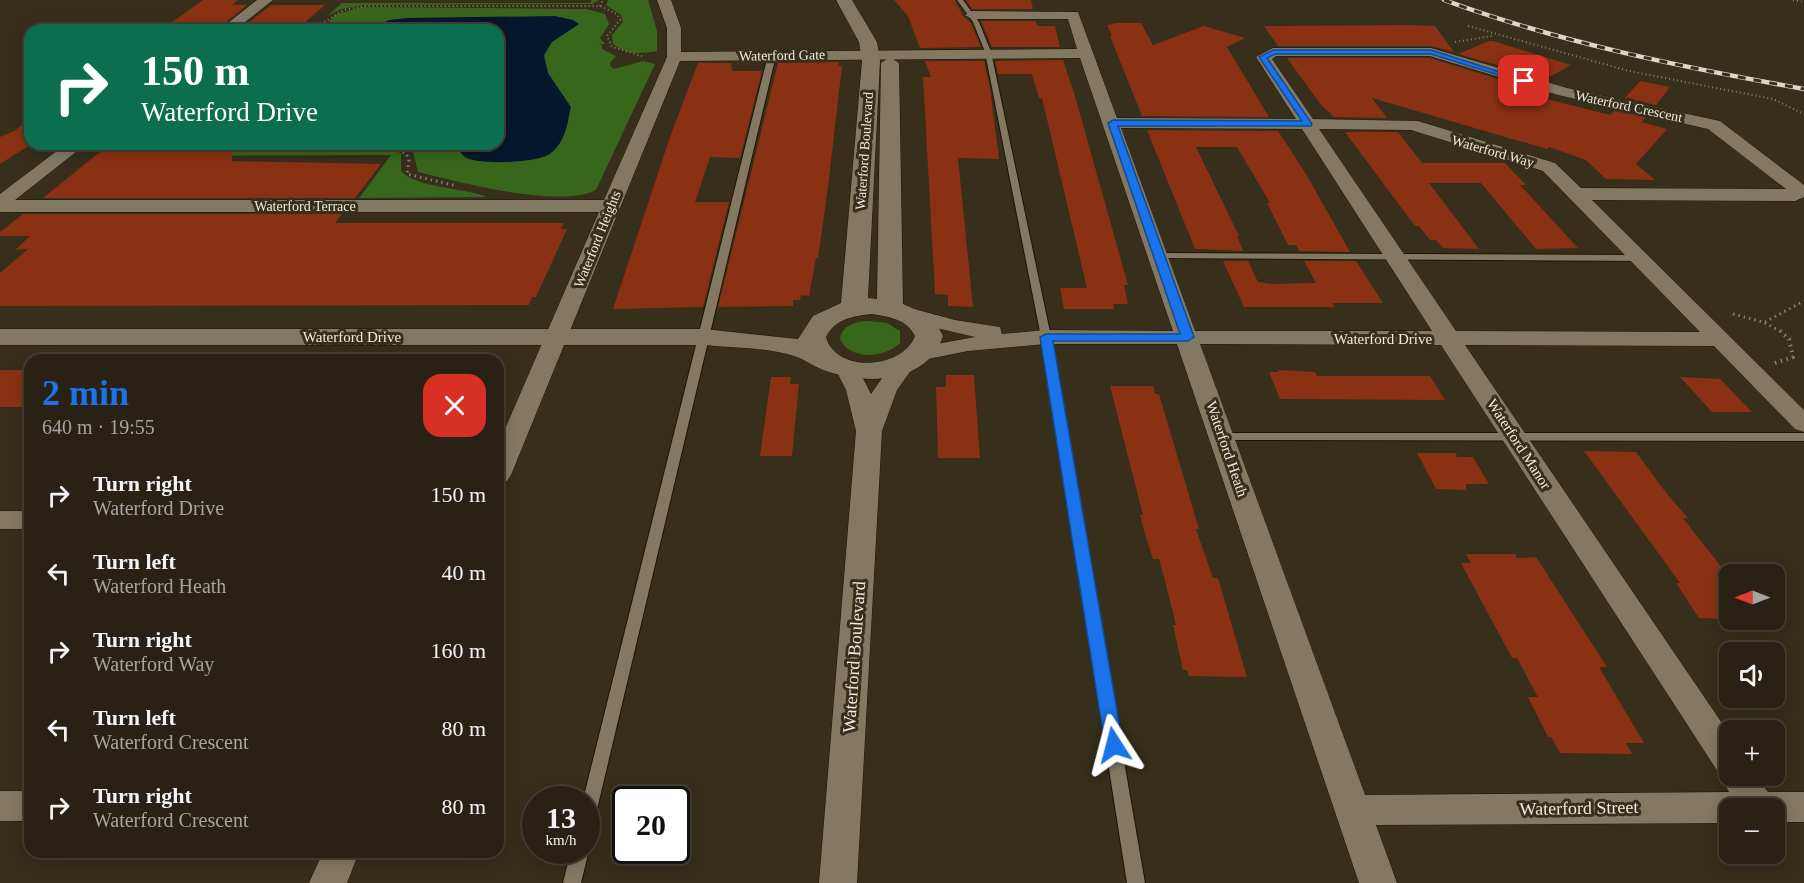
<!DOCTYPE html>
<meta charset="utf-8">
<style>
body{margin:0;font-family:Georgia,serif;background:#312a1d;color:#f1f3f6;height:100vh;display:flex;flex-direction:column;font-size:22px;white-space:nowrap}
*{box-sizing:border-box;margin:0}
p{font-size:20px;color:#a5a4a0}
.icon{flex:none;width:33px;height:33px;fill:none;stroke:currentColor;stroke-width:2;stroke-linecap:round;stroke-linejoin:round}
.map{position:relative;flex:1;overflow:hidden}
.drawer{position:absolute;left:24px;top:354px;width:480px;height:504px;display:flex;flex-direction:column;background:#292214;border-radius:18px;box-shadow:0 3px 15px #0003,0 0 0 2px #453f34}
.drawer>*{flex:none}
.top-card{position:absolute;left:24px;top:24px;width:480px;height:126px;border-radius:18px;box-shadow:0 3px 15px #0003,0 0 0 2px #453f34;background:#0b6e4f;color:#fff;overflow:hidden}
.needle{width:39px;rotate:270deg}
.tools{position:absolute;left:1719px;top:564px;display:grid;gap:12px}
.tools a{display:grid;place-items:center;width:66px;height:66px;border-radius:12px;background:#292214;box-shadow:0 3px 15px #0003,0 0 0 2px #453f34;font-size:30px}
.speed{position:absolute;left:522px;top:786px;display:flex;gap:12px;font-size:30px;font-weight:700;text-align:center}
.speed>*{display:grid;place-content:center;width:78px;height:78px;border-radius:50%;background:#292214;box-shadow:0 3px 15px #0003,0 0 0 2px #453f34;line-height:1}
.speed small{font-size:15px;font-weight:400}
.speed .limit{border:3px solid #111;border-radius:9px;background:#fff;color:#111}
.pin{position:absolute;display:grid;place-items:center;width:51px;height:51px;color:#fff;margin:-26px;border-radius:12px;box-shadow:0 3px 9px #0006}
.me{position:absolute;width:66px;margin:-33px;rotate:351deg;stroke-linejoin:round;filter:drop-shadow(0 0 4px #0008)}
.turn{display:flex;align-items:center;gap:21px;height:126px;padding:0 18px;font-size:27px}
.turn .icon{width:78px;height:78px;stroke-width:2.5}
.turn b{display:block;font-size:42px;line-height:51px}
.round{display:grid;place-items:center;flex:none;width:63px;height:63px;border-radius:18px;background:#312a1d}
.summary{display:flex;align-items:center;justify-content:space-between;height:102px;padding:0 18px}
h1{font-size:36px;font-weight:600;line-height:45px;color:#1a73e8}
ul{padding:0;list-style:none}
li{display:flex;align-items:center;gap:18px;height:78px;padding:0 18px}
li div{flex:1}
li b{display:block;font-size:22px}
li em{font-style:normal}
.map>svg:first-child{display:block}
.green{fill:#38671c}
.water{fill:#04172d}
.building{fill:#8a3113}
.lines{fill:none;stroke-linecap:round;stroke-linejoin:round}
.service-casing{stroke:#1e1604;stroke-width:2}
.minor-casing{stroke:#1e1604;stroke-width:1}
.tertiary-casing{stroke:#1e1604;stroke-width:1}
.path-far2{stroke:#888070;stroke-width:2;stroke-dasharray:1 3;stroke-linecap:butt}
.path-far1{stroke:#888070;stroke-width:3;stroke-dasharray:1.5 4;stroke-linecap:butt}
.path{stroke:#888070;stroke-width:4;stroke-dasharray:1.5 4.5;stroke-linecap:butt}
.service{fill:#837963;fill-rule:evenodd}
.minor{fill:#837963;fill-rule:evenodd}
.tertiary{fill:#837963;fill-rule:evenodd}
.rail-casing{stroke:#ddd6ca;stroke-width:4.5}
.rail{stroke:#372e1b;stroke-width:3;stroke-dasharray:8;stroke-linecap:butt}
.route{fill:#1a73e8;stroke:#114b97;stroke-width:1.5}
.labels{text-anchor:middle;stroke-width:6;stroke-linejoin:round;paint-order:stroke}
.far-street-label{font-size:14px;fill:#f0eade;stroke:#372e1b}
.street-label{font-size:15px;fill:#f0eade;stroke:#372e1b}
.near-street-label{font-size:18px;fill:#f0eade;stroke:#372e1b}
</style>
<div class="map">
<svg width="1804" height="883" viewBox="0 0 1804 883">
<rect width="100%" height="100%" fill="#372e1b"/>
<path class="green" d="M592,0H600L592,3L596,4L363,5L342,9L327,16L342,3H590Z
M608,0H648L657,31V51C640,54 627,55 613,44L612,35L623,22L621,15L606,5Z
M361,7L587,9L605,14L609,24L600,38L605,44H598L602,45V49L616,56L610,63L611,67L614,69L643,61L655,64L596,190C560,209 459,182 418,172L413,151L384,144H498V30H321L335,15Z
M180,144L389,150L401,153V171C418,189 463,187 487,197L359,198L391,155L167,156Z
M868,321L887,323L900,331V343C885,358 850,361 840,339C842,325 855,322 868,321Z"/>
<path class="water" d="M555,16L573,20L579,24L552,42L544,55L548,73L571,107C567,124 566,141 551,153C540,163 480,165 467,158C460,154 459,150 456,144H498V30H369L389,20L407,18Z"/>
<path class="building" d="M203,0H238L232,5H247L217,30H161Z
M894,0H955L963,16L971,23L981,47L920,48L908,16Z
M966,0H1031L1033,9H972Z
M271,5H325L296,30H239Z
M981,21H1036L1037,26H1055L1060,47H992Z
M1116,23H1141L1153,45L1204,26L1245,38L1227,47L1269,117L1142,116L1110,36H1112L1107,25Z
M1411,25L1435,26L1454,52L1431,46H1278L1264,26Z
M1489,41H1493L1571,65L1546,79L1458,54Z
M1287,58H1430L1530,89L1523,93L1610,115L1615,110L1646,117L1642,122L1667,129L1636,164L1655,180L1606,179L1586,160L1549,147L1547,149L1372,98L1387,118L1334,117L1321,105Z
M1063,60L1075,96L1128,285H1124L1128,304H1113L1114,309H1064L1060,288H1087L1042,98H1039L1032,74H998L995,61Z
M925,61H984L990,88L999,159L958,158L973,307L948,306V295L935,294L923,77H931Z
M839,62L838,66H842L828,187L818,258H816L809,296L801,295L800,300H793V306L718,307L778,63Z
M698,63H731L732,71H762L740,158L710,157L695,202H729L703,307L613,309L670,137Z
M1640,81L1670,87L1656,105L1625,98Z
M30,119V145L0,164V137L14,131Z
M1147,130L1278,131L1306,174L1350,252L1299,251L1296,245H1288L1267,203H1270L1237,147H1196L1239,236H1237L1243,251L1195,249Z
M1345,132H1398L1422,163H1505L1526,185H1520L1578,248L1536,249L1481,183H1429L1479,249L1443,248L1436,240H1430L1419,226H1415Z
M115,144H232V161L381,164L355,198H43L96,155Z
M23,214H342L335,223H564L561,229H567L536,297H532L529,305L0,306V273L28,249L15,250L30,236H0V232Z
M1223,261H1248L1258,282L1271,284L1316,283L1304,261H1356L1383,303H1332L1335,307H1244Z
M0,370H30V407H0Z
M1278,370L1315,372L1317,376H1430L1445,400L1280,399L1269,372H1279Z
M946,375H974L980,458H938L936,387H946Z
M771,377H791L790,384H799L792,456H760Z
M1680,377L1720,379L1752,412H1712Z
M1110,386H1153L1155,394H1159L1199,529H1196L1213,578H1218L1247,677L1189,676L1187,670H1183L1173,625H1176L1165,581L1159,559H1153L1145,534L1140,515H1143Z
M1584,451L1636,452L1667,494L1688,518H1683L1730,578V619L1699,618L1676,583H1680Z
M1417,453H1456L1457,457H1473L1489,484H1466V490L1436,489Z
M1466,554H1515L1517,558L1536,557L1607,667H1599L1644,743H1626L1632,754L1560,753L1551,737H1548L1528,697H1538L1517,658H1512L1461,563H1471Z"/>
<g class="lines">
<defs>
<path id="service" d="M957,0H963L979,22L991,52L1051,337L1145,883H1127L1041,337L985,52L973,22Z
M772,53L776,55L594,822L592,827L586,829V800H583L768,55Z
M1159,253L1641,255L1646,258L1641,261L1156,258L1154,256Z
M1223,433H1804V441L1219,440L1217,437L1219,434Z
M586,845L589,850L581,883H563L571,850H586Z"/>
<path id="minor" d="M257,0H273L235,30H219Z
M657,0H671L681,28V52L1077,49L1068,19H972L965,15L972,11L1078,12L1117,118L1296,119L1256,57L1273,48H1431L1567,88L1720,121L1804,185V197L1795,201L1592,200L1804,410V432L1795,429L1714,346L1465,345L1730,735V776H1756L1768,792H1804V822H1774V808H1730V823L1376,825L1397,883H1359L1177,344H1046L968,351L923,360L915,358L911,353L915,348L975,337L906,321L903,316L906,311L914,309L955,320L1000,327L1002,334L1046,330L1173,331L1080,58L680,61L511,475L507,481L498,483V445L599,212H0V194L66,144H86L15,200H604L667,57V28ZM1276,56H1430L1558,95L1708,129L1786,189L1581,188L1555,163L1418,121L1313,119L1272,59ZM1121,128L1302,129L1432,331H1195ZM1319,129L1411,130L1543,171L1700,332L1456,331ZM1200,344L1441,345L1720,775L1729,792L1365,795Z
M902,359L910,361L914,366L897,390L882,431L857,883H819L856,431L846,390L835,368L839,363H855L871,394L894,361Z
M0,511H30V529H0Z
M0,791H30V821H0Z
M323,852H359L347,883H309Z"/>
<path id="tertiary" d="M836,0H852L877,42L880,61L868,298L877,299L881,63L890,57L899,63L903,304L933,317L943,336C927,383 870,385 829,372C815,368 805,359 791,355C764,347 732,348 704,345H0V329H704L798,339L813,316L841,303L862,61L859,42ZM872,314C889,317 907,319 915,336C903,369 836,374 826,337C835,319 853,316 872,314Z"/>
</defs>
<use href="#service" class="service-casing"/>
<use href="#minor" class="minor-casing"/>
<use href="#tertiary" class="tertiary-casing"/>
<path class="path-far2" d="M1793,0L1804,2
M600,6L603,0
M265,24H321L344,10L364,6H600L617,14L620,20L607,36L612,47L645,57
M144,25H211
M1468,26L1629,71L1773,99L1804,114
M318,30L321,24
M1455,42L1492,36
M277,144H292"/>
<path class="path-far1" d="M277,144L386,147L406,153L409,160L407,174L457,186
M1733,314L1763,322L1780,331
M1765,322L1804,301"/>
<path class="path" d="M1775,363L1793,357L1789,339L1778,329"/>
<use href="#service" class="service"/>
<use href="#minor" class="minor"/>
<use href="#tertiary" class="tertiary"/>
<defs>
<path id="rail" d="M1444,0C1561,43 1682,67 1804,89"/>
</defs>
<use href="#rail" class="rail-casing"/>
<use href="#rail" class="rail"/>
</g>
<path class="route" d="M1273,50H1431L1528,81L1521,82L1431,54H1275L1267,58L1312,124L1311,126H1118L1194,337L1188,341H1053L1123,745L1120,750L1114,752L1107,750L1105,745L1040,337L1046,334H1180L1108,123L1113,120L1302,121L1259,57Z"/>
<g class="labels">
<g class="far-street-label">
<text transform="translate(782 55) rotate(-1)" y="5">Waterford Gate</text>
<text transform="translate(1629 106) rotate(12)" y="5">Waterford Crescent</text>
<text transform="translate(864 151) rotate(-86)" y="5">Waterford Boulevard</text>
<text transform="translate(1493 151) rotate(16)" y="5">Waterford Way</text>
<text x="305" y="211">Waterford Terrace</text>
<text transform="translate(597 239) rotate(-68)" y="5">Waterford Heights</text>
</g>
<g class="street-label">
<text x="352" y="342">Waterford Drive</text>
<text x="1383" y="344">Waterford Drive</text>
<text transform="translate(1519 444) rotate(57)" y="5">Waterford Manor</text>
<text transform="translate(1227 449) rotate(71)" y="5">Waterford Heath</text>
</g>
<g class="near-street-label">
<text transform="translate(854 657) rotate(-86)" y="6">Waterford Boulevard</text>
<text transform="translate(1579 808) rotate(-1)" y="6">Waterford Street</text>
</g>
</g>
</svg>
<div class="tools">
<a><svg class="needle" viewBox="-14 -14 28 28"><path d="M0-13l5 13h-10z" fill="#e53935"/><path d="M0 13l5-13h-10z" fill="#a5a4a0"/></svg></a>
<a><svg class="icon" aria-label="sound" viewBox="0 0 24 24"><path d="M4 9h4l5-4v14l-5-4H4zM17 9q2 3 0 6"/></svg></a>
<a>+</a>
<a>−</a>
</div>
<div class="speed"><div>13<small>km/h</small></div><div class="limit">20</div></div>
<div class="pin" style="left:1524px;top:81px;background:#d93025"><svg class="icon" aria-label="arrive" viewBox="0 0 24 24"><path d="M6 21V4h12l-3 4 3 4H6"/></svg></div>
<svg class="me" style="left:1114px;top:745px" viewBox="-20 -20 40 40"><path d="M0-17L14 15 0 8-14 15z" fill="#1a73e8" stroke="#fff" stroke-width="4"/></svg>
<div class="top-card">
<div class="turn"><svg class="icon" aria-label="right" viewBox="0 0 24 24"><path d="M7 20v-9h11M14 6l5 5-5 5"/></svg><div><b>150 m</b>Waterford Drive</div></div>
</div>
<section class="drawer">
<div class="summary"><div><h1>2 min</h1><p>640 m · 19:55</p></div><a class="round" style="background:#d93025;color:#fff"><svg class="icon" aria-label="close" viewBox="0 0 24 24"><path d="M6 6l12 12M18 6L6 18"/></svg></a></div>
<ul>
<li><svg class="icon" aria-label="right" viewBox="0 0 24 24"><path d="M7 20v-9h11M14 6l5 5-5 5"/></svg><div><b>Turn right</b><p>Waterford Drive</p></div><em>150 m</em></li>
<li><svg class="icon" aria-label="left" viewBox="0 0 24 24"><path d="M17 20v-9H6M10 6l-5 5 5 5"/></svg><div><b>Turn left</b><p>Waterford Heath</p></div><em>40 m</em></li>
<li><svg class="icon" aria-label="right" viewBox="0 0 24 24"><path d="M7 20v-9h11M14 6l5 5-5 5"/></svg><div><b>Turn right</b><p>Waterford Way</p></div><em>160 m</em></li>
<li><svg class="icon" aria-label="left" viewBox="0 0 24 24"><path d="M17 20v-9H6M10 6l-5 5 5 5"/></svg><div><b>Turn left</b><p>Waterford Crescent</p></div><em>80 m</em></li>
<li><svg class="icon" aria-label="right" viewBox="0 0 24 24"><path d="M7 20v-9h11M14 6l5 5-5 5"/></svg><div><b>Turn right</b><p>Waterford Crescent</p></div><em>80 m</em></li>
</ul>
</section>
</div>
